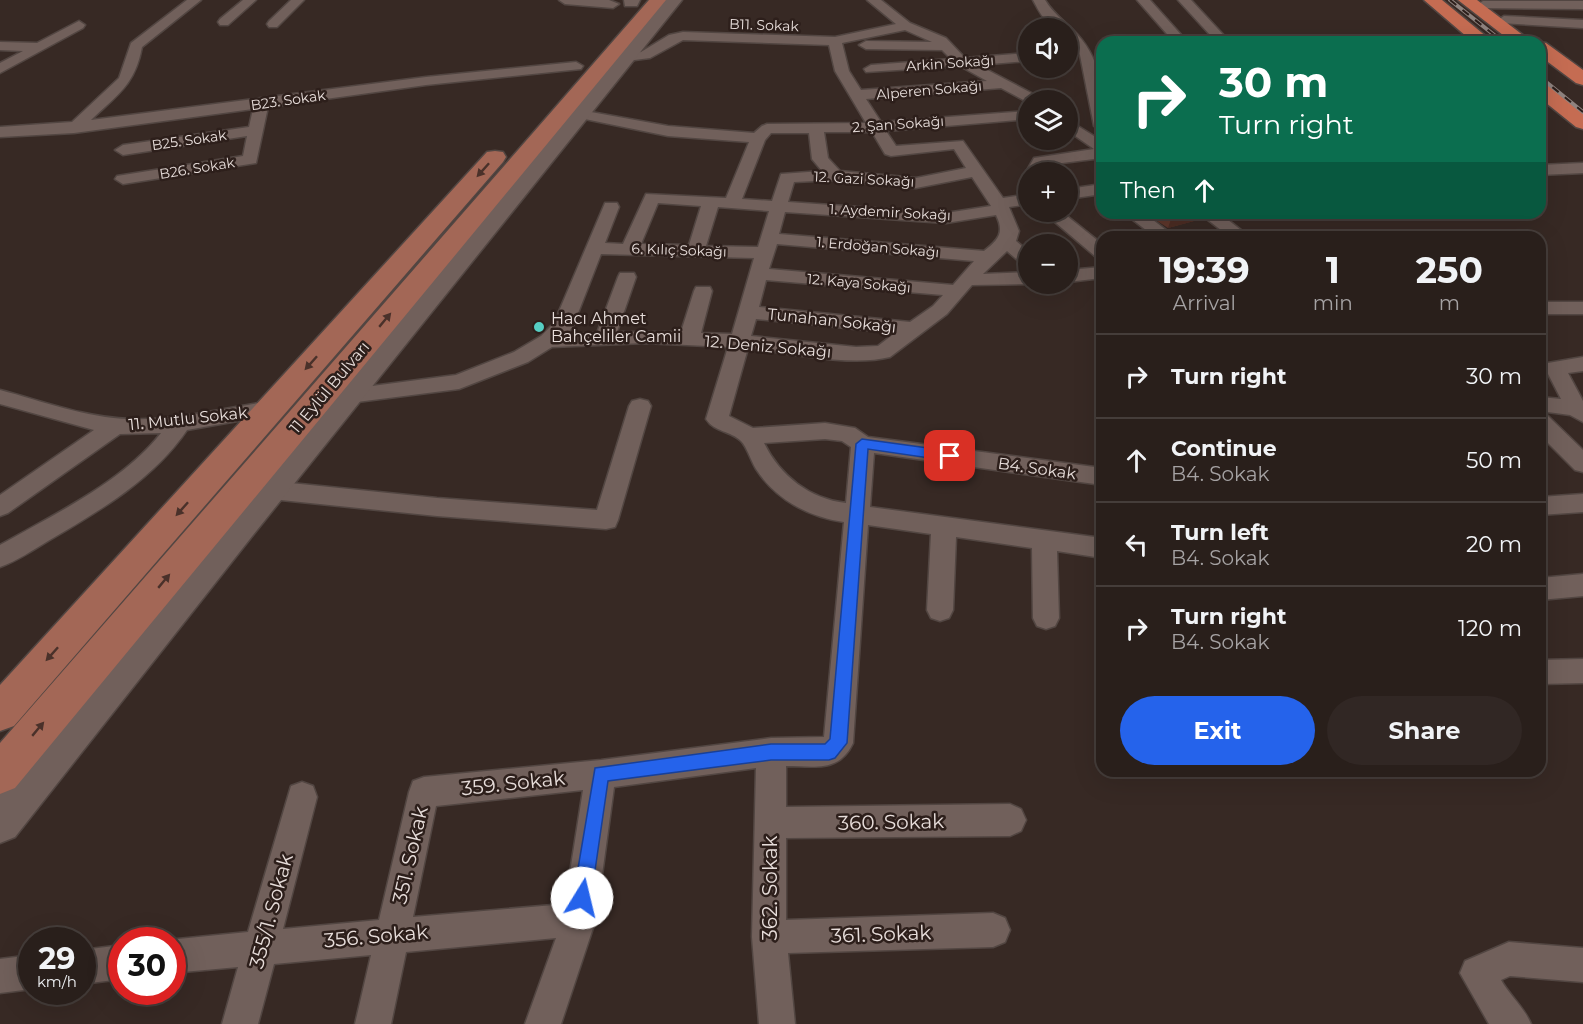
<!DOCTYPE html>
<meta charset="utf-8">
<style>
body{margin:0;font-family:Montserrat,sans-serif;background:#312724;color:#f1f3f6;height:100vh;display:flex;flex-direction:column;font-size:22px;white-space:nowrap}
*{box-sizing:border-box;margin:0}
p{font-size:20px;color:#a5a2a3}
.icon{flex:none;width:33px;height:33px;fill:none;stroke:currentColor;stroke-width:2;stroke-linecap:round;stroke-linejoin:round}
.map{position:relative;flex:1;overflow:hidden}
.panel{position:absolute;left:1096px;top:231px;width:450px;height:546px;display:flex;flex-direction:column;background:#291f1b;border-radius:18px;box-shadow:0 6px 24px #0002,0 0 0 2px #453d3a}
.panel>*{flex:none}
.banner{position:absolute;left:1096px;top:36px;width:450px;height:183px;border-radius:18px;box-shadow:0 6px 24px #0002,0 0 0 2px #453d3a;background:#0b6e4f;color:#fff;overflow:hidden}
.buttons{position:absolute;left:1018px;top:18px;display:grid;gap:12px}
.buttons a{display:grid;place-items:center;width:60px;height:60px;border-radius:50%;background:#291f1b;box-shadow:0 6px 24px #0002,0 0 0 2px #453d3a;font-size:30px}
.speed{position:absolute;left:18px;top:927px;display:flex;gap:12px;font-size:30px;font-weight:700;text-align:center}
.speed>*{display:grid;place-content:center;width:78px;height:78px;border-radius:50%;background:#291f1b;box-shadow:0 6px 24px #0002,0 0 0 2px #453d3a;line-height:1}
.speed small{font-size:15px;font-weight:400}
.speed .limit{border:9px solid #d22;background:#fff;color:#111}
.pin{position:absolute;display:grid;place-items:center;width:51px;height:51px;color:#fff;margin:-26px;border-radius:12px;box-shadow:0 3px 9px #0006}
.me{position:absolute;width:66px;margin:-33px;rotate:9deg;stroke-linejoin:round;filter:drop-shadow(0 0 4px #0008)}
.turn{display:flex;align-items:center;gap:21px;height:126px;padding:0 24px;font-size:27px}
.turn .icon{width:78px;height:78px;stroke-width:2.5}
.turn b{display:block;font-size:42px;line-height:51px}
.then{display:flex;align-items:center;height:57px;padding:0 24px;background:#0003;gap:12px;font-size:22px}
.eta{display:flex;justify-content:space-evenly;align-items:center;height:102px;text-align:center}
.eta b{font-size:36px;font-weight:700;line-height:42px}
.cta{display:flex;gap:12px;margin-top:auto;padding:12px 24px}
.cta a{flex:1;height:69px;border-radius:36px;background:#2563eb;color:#fff;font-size:24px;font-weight:700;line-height:69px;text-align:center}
.cta a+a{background:#312724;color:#f1f3f6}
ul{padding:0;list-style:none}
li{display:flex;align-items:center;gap:18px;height:84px;padding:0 24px;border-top:2px solid #453d3a}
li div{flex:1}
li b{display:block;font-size:22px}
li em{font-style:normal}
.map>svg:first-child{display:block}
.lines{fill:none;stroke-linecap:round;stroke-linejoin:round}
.street-casing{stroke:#524642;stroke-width:3}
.secondary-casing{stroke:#524642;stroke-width:3}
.primary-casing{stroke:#524642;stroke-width:3}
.highway-casing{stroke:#524642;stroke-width:3}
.street{fill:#71605b;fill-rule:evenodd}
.secondary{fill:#71605b;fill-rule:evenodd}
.primary{fill:#a36756;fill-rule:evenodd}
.highway{fill:#c56c52;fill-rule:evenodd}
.rail-casing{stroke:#8f837f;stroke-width:4}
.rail{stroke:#2d1f1b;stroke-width:2;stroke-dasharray:8;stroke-linecap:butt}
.wall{fill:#5f372c}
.shaded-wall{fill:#4d2d24}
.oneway{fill:#4a312a}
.route{fill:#2563eb;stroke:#184099;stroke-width:1.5}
.poi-dot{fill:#56cec3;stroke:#2d1f1b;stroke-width:2}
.labels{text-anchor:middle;stroke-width:5;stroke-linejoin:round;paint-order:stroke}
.far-street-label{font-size:14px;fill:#e7ddda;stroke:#2d1f1b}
.poi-label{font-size:16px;fill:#e7ddda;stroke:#2d1f1b;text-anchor:start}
.street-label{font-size:16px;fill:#e7ddda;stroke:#2d1f1b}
.near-street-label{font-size:20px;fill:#e7ddda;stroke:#2d1f1b}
</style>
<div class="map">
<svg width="1583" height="1024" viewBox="0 0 1583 1024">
<rect width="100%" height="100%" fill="#372924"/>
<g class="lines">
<defs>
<path id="street" d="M187,0H201L142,47C135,85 117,95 91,120L426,77L576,62L583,66L581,69L426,85L268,107L256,163L123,184L115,179L117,176L243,156L247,136L123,155L115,150L123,145L249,127L253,109L74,133L0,137V127L72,122L119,78L131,43Z
M243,0H256L228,25H220L218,22L220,19Z
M291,0H304L277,27H269L267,24L269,21Z
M559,0H609L619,4L613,8L565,4Z
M867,0H881L910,23L946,38L965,58L1029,53V61L978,65L1039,97L1041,100H1029V103L1001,88L866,99L881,122L1029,111V119L886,131L896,146L963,141L1003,198L1029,194V204L1009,207L1019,231L1016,241L1029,252V266L1023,265L1007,251L983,274L1029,272V284L972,285L947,314L890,357C851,367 788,353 748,348L729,416L753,428L825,423L855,428L868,437L1102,468V485L874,453L870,507L1102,538V558L1057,551L1059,618L1055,626L1046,629L1037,626L1033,618L1032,548L956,537L953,610L949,618L940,621L931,618L927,610L931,534L868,525L853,743C839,773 814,766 786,766V807L1010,804L1021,809L1026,820L1021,831L1010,836L786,838V920L993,913L1005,918L1010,930L1005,942L993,947L788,953L795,1024H759L752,937L756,768L614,787L596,919L561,1024H525L556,938L406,952L391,1024H355L371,955L274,964L258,1024H222L238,967L172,973V940H168L248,932L291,786L302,782L313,786L317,797L283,929L379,920L409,792L413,781L424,777L601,760L771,738L824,737L844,522C809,517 776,500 756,469C751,461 747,447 741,441C731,431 714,432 706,419L728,347L645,343L552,347L528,362L459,389L349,403L341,401L338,396L341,391L349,389L456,375L514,352L541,336L554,323L605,203H617L619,207L605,243L623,244L646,194L726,198L749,142L668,136L575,117L573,114L575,111L580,110L668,126L754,133L762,126L767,124L866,123L835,71L829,45L683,40L650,58L619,62L617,59L619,56L641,52L669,35L683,32L835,37L896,24ZM905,30L932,42L866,41L859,45L866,49L942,50L951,59L871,65L864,69L866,72L960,66L987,81L861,90L849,71L842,43ZM824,132H872L885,154L891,156L954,149L966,168L916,178L840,171L828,158ZM771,133H809L812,159L822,171L781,174L772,201L742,199L765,140ZM972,177L991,206L946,213L788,202L794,182L835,180L916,188ZM658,203L701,206L689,245L641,244ZM718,207L769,211L758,247L706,246ZM785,212L946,223L996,215C1005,233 998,240 984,251L779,234ZM777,244L974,261L953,285L769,269ZM601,254L754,258L732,334L701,333L712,291L710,287H696L694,291L681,332H617L636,277L634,273H620L618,277L597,333L567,334L573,326ZM766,280L943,295L933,306L910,322L759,307ZM756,319L895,333L878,346L856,347L751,336ZM825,439L842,441L851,447L846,503C810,499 780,476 764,443ZM583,790L565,904L413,917L436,806Z
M1033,0H1045C1053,13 1064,21 1073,30C1103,59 1102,91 1102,130L1094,126L1080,55L1068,40V28C1047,28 1042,17 1033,0Z
M1137,0H1150L1184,38L1212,37L1178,0H1191L1230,42H1174Z
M1483,1H1583V9L1479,8L1477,5Z
M1504,16L1583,20V28L1500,23L1498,20Z
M79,21L85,25L83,28L0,73V63L23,51L0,50V42L37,43Z
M1068,120L1102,141V158L1046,165L1042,172H1029L1028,175L1026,172L1034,158L1094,149L1068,131Z
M1583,163V173L1540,175V165Z
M1102,184V194L1068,199V189Z
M1043,212H1062L1102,244V258L1096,257Z
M1124,213H1144L1175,237H1155Z
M1199,213H1219L1250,237H1230Z
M1102,267V278L1068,282V270Z
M1540,302H1583V314H1540Z
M1583,357V371L1568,373L1583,401V422L1570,415L1540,411V397L1561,399L1545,368L1548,363Z
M0,390C42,401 86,418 130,419C175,421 226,408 271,401L279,403L282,408L279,413L271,415L187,430C153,480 99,511 48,541C33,550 17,561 0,567V545C53,515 123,482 161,433L120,434L8,513L0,516V495L94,430L0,404Z
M640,399L648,401L651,406L618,520L615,527L606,529L437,516L271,499L263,496L259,490L263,484L271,481L437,498L597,510L629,406L632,401Z
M1540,414L1548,416L1583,450V472L1575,470L1540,435Z
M1583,494V512L1540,515V497Z
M1583,574V596L1540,600V578Z
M1583,659V683L1540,684V660Z
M1509,942L1583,948V982L1510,976L1501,980C1510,996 1524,1007 1531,1024H1489L1460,973L1465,961Z
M122,945V979L82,984V950Z
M32,955V989L0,993V959Z"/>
<path id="secondary" d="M624,0H640L637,6H625Z
M665,0H682L253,535L15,837L0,843V789L477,227Z"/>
<path id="primary" d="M649,0H666L15,788L0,794V743Z
M495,151L503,152L506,157L503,162L14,726L0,731V685L487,152Z"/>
<path id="highway" d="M1424,0H1442L1493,42H1473Z
M1458,0H1477L1532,42H1512Z
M1538,42L1546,43L1583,70V85L1576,83L1540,56V42Z
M1540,82L1547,84L1583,113V129L1576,127L1540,98Z"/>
</defs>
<use href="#street" class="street-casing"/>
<use href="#secondary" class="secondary-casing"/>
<use href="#primary" class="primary-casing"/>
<use href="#highway" class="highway-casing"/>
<use href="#street" class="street"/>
<use href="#secondary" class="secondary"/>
<use href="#primary" class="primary"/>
<use href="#highway" class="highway"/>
<defs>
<path id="rail" d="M1450,0L1503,42
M1540,77L1583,112"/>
</defs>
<use href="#rail" class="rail-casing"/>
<use href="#rail" class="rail"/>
</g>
<path class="wall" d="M1145,213H1197L1194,221L1168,228Z"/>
<path class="shaded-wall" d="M1173,213H1197L1194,221L1168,228Z"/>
<defs><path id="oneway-solid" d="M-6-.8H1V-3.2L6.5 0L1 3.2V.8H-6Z" transform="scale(1.5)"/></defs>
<g class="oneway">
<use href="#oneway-solid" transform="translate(483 170) rotate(132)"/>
<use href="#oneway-solid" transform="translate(385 320) rotate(-50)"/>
<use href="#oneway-solid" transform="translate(311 363) rotate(132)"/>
<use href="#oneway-solid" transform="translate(182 509) rotate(132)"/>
<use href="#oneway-solid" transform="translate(164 581) rotate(-50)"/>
<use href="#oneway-solid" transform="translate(52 654) rotate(132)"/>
<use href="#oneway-solid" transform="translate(38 729) rotate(-50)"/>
</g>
<path class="route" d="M862,439L950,451L956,456L950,461L868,449L847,743L835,758L829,760H771L608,781L591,898L589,905L582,908L575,905L573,898L595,768L771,744H825L830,739L856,444Z"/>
<circle class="poi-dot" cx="539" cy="327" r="6"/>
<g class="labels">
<g class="far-street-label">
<text transform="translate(764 25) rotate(2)" y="5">B11. Sokak</text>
<text transform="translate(950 63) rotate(-4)" y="5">Arkin Sokağı</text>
<text transform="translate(929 90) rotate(-5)" y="5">Alperen Sokağı</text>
<text transform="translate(288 100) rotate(-8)" y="5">B23. Sokak</text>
<text transform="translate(898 124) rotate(-4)" y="5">2. Şan Sokağı</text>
<text transform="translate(189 140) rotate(-8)" y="5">B25. Sokak</text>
<text transform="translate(197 168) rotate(-9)" y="5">B26. Sokak</text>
<text transform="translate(864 179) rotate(3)" y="5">12. Gazi Sokağı</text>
<text transform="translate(890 212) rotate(3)" y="5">1. Aydemir Sokağı</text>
<text transform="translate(878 247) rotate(5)" y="5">1. Erdoğan Sokağı</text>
<text transform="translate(679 250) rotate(2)" y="5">6. Kılıç Sokağı</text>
<text transform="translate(859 283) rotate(5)" y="5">12. Kaya Sokağı</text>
</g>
<g class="poi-label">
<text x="551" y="324">Hacı Ahmet<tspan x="551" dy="18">Bahçeliler Camii</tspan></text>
</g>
<g class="street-label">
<text transform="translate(832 320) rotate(6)" y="6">Tunahan Sokağı</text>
<text transform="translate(768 346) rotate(5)" y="6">12. Deniz Sokağı</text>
<text transform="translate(329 387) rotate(-50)" y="6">11 Eylül Bulvarı</text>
<text transform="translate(188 418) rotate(-6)" y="6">11. Mutlu Sokak</text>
<text transform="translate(1037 468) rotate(8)" y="6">B4. Sokak</text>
</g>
<g class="near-street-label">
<text transform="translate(513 783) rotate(-6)" y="7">359. Sokak</text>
<text transform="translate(891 822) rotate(-1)" y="7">360. Sokak</text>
<text transform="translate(410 855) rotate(-77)" y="7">351. Sokak</text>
<text transform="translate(770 888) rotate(-90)" y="7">362. Sokak</text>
<text transform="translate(271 911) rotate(-75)" y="7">355/1. Sokak</text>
<text transform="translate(881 934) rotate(-2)" y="7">361. Sokak</text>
<text transform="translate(376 936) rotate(-5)" y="7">356. Sokak</text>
</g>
</g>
</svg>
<div class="buttons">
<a><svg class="icon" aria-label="sound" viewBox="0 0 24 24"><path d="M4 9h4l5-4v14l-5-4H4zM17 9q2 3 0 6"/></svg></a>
<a><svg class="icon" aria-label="layers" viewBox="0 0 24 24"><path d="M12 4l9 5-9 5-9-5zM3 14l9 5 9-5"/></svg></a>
<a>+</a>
<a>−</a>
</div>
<div class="speed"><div>29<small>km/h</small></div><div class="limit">30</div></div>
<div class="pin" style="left:950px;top:456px;background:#d93025"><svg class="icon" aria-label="arrive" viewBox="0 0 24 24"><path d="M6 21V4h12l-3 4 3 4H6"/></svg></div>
<svg class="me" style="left:582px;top:898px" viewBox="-20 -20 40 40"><circle r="19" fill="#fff"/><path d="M0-13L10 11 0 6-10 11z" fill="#2563eb"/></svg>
<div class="banner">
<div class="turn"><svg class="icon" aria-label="right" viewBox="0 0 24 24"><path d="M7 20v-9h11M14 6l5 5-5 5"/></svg><div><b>30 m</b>Turn right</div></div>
<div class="then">Then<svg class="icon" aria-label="ahead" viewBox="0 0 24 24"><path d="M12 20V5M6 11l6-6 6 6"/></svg></div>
</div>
<section class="panel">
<div class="eta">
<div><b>19:39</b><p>Arrival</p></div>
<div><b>1</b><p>min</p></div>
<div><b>250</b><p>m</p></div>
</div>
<ul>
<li><svg class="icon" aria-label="right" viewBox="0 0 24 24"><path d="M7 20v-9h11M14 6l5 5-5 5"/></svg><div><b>Turn right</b></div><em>30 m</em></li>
<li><svg class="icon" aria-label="ahead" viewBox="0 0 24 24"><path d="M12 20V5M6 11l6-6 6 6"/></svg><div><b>Continue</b><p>B4. Sokak</p></div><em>50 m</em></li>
<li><svg class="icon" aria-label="left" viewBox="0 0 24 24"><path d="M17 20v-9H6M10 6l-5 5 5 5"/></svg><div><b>Turn left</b><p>B4. Sokak</p></div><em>20 m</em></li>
<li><svg class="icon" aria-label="right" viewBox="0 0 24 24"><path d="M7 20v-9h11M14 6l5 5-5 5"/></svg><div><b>Turn right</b><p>B4. Sokak</p></div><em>120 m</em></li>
</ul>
<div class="cta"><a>Exit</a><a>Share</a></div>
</section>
</div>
